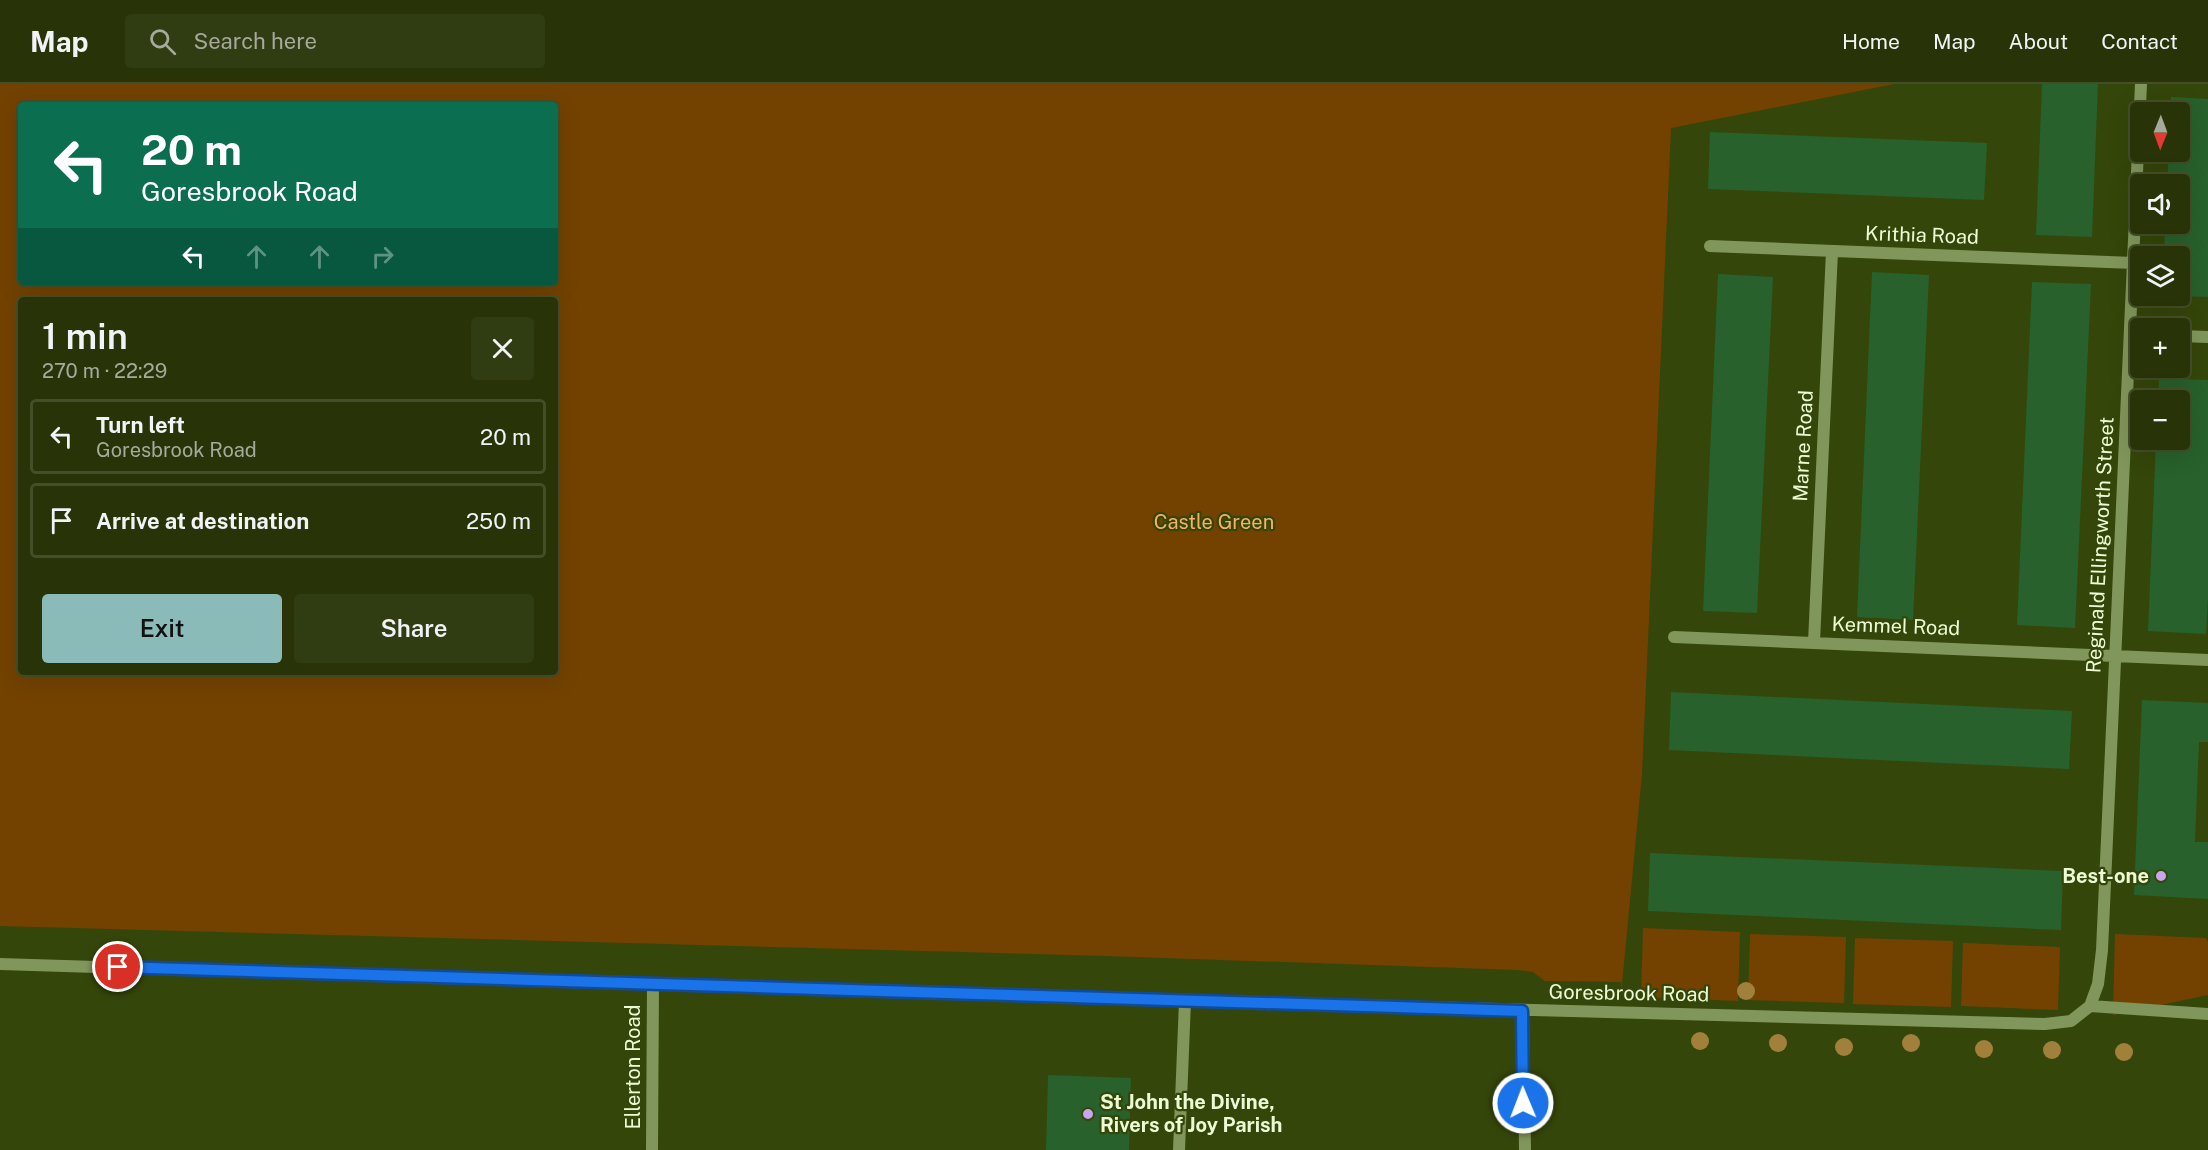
<!DOCTYPE html>
<meta charset="utf-8">
<style>
body{margin:0;font-family:"Public Sans",sans-serif;background:#303c12;color:#f1f3f6;height:100vh;display:flex;flex-direction:column;font-size:22px;white-space:nowrap}
*{box-sizing:border-box;margin:0}
p{font-size:20px;color:#a5aa9c}
.icon{flex:none;width:33px;height:33px;fill:none;stroke:currentColor;stroke-width:2;stroke-linecap:round;stroke-linejoin:round}
.map{position:relative;flex:1;overflow:hidden}
.sheet{position:absolute;left:18px;top:213px;width:540px;height:378px;display:flex;flex-direction:column;background:#283408;border-radius:6px;box-shadow:0 6px 24px #0002,0 0 0 2px #444f29}
.sheet>*{flex:none}
.banner{position:absolute;left:18px;top:18px;width:540px;height:183px;border-radius:6px;box-shadow:0 6px 24px #0002,0 0 0 2px #444f29;background:#0b6e4f;color:#fff;overflow:hidden}
.needle{width:39px;rotate:181deg}
.tools{position:absolute;left:2130px;top:18px;display:grid;gap:12px}
.tools a{display:grid;place-items:center;width:60px;height:60px;border-radius:6px;background:#283408;box-shadow:0 6px 24px #0002,0 0 0 2px #444f29;font-size:30px}
.pin{position:absolute;display:grid;place-items:center;width:51px;height:51px;color:#fff;margin:-26px;border:3px solid #fff;border-radius:50%;box-shadow:0 2px 6px #0007}
.me{position:absolute;width:66px;margin:-33px;rotate:359deg;stroke-linejoin:round;filter:drop-shadow(0 0 4px #0008)}
.turn{display:flex;align-items:center;gap:21px;height:126px;padding:0 24px;font-size:27px}
.turn .icon{width:78px;height:78px;stroke-width:2.5}
.turn b{display:block;font-size:42px;line-height:51px}
.lanes{display:flex;align-items:center;height:57px;padding:0 24px;background:#0003;justify-content:center;gap:30px;direction:ltr}
.lanes .off{opacity:.35}
.round{display:grid;place-items:center;flex:none;width:63px;height:63px;border-radius:6px;background:#303c12}
.headline{display:flex;align-items:center;justify-content:space-between;height:102px;padding:0 24px}
h1{font-size:36px;font-weight:600;line-height:45px}
.action{display:flex;gap:12px;margin-top:auto;padding:12px 24px}
.action a{flex:1;height:69px;border-radius:6px;background:#8bbbb9;color:#111;font-size:24px;font-weight:600;line-height:69px;text-align:center}
.action a+a{background:#303c12;color:#f1f3f6}
ul{padding:0;list-style:none}
li{display:flex;align-items:center;gap:18px;height:75px;margin:0 12px 9px;padding:0 12px;border:3px solid #444f29;border-radius:6px}
li div{flex:1}
li b{display:block;font-size:22px}
li em{font-style:normal}
header{display:flex;align-items:center;gap:36px;box-sizing:border-box;height:84px;padding:0 30px;background:#283408;border-bottom:2px solid #444f29}
header strong{font-size:28px}
nav{display:flex;gap:33px;margin-inline-start:auto;font-size:21px}
.search{width:420px;height:54px;background:#303c12;display:flex;align-items:center;gap:15px;box-sizing:border-box;padding:0 21px;border-radius:6px;color:#a5aa9c;font-size:22px}
.map>svg:first-child{display:block}
.green{fill:#734200;fill-rule:evenodd}
.building{fill:#28612b}
.lines{fill:none;stroke-linecap:round;stroke-linejoin:round}
.street{stroke:#81965b;stroke-width:12}
.tree{fill:#a1803c}
.route-casing{stroke:#114b97;stroke-width:15}
.route{stroke:#1a73e8;stroke-width:10}
.poi-dot{fill:#c7a6ef;stroke:#35460a;stroke-width:2}
.labels{text-anchor:middle;stroke-width:4.5;stroke-linejoin:round;paint-order:stroke}
.street-label{font-size:20px;fill:#ecfbd4;stroke:#35460a}
.park-label{font-size:20px;fill:#fab064;stroke:#35460a}
.poi-label{font-size:20px;font-weight:bold;fill:#ecfbd4;stroke:#35460a;text-anchor:end}
</style>
<header>
<strong>Map</strong>
<div class="search"><svg class="icon" aria-label="search" viewBox="0 0 24 24"><circle cx="10" cy="10" r="6"/><path d="M15 15l6 6"/></svg>Search here</div>
<nav><a>Home</a><a>Map</a><a>About</a><a>Contact</a></nav>
</header>
<div class="map">
<svg width="2208" height="1066" viewBox="0 0 2208 1066">
<rect width="100%" height="100%" fill="#35460a"/>
<path class="green" d="M0,0H1894L1671,44L1642,690L1621,911V898L1545,897L1533,888L1518,886L1106,872L0,842ZM21,21H555V198H21ZM21,216H555V588H21Z
M1643,844L1740,848L1738,917L1641,913Z
M1750,850L1846,853L1844,919L1748,916Z
M2115,850L2206,854L2208,858V911L2113,931Z
M1855,854L1953,857L1951,923L1853,920Z
M1963,859L2060,863L2058,926L1961,922Z"/>
<path class="building" d="M2042,0H2098L2092,153L2036,151Z
M2171,13L2208,15V213L2180,212V172H2164L2165,140H2180V100H2167L2169,68H2180V28H2171Z
M1710,48L1987,59L1984,116L1708,105Z
M1872,188L1929,191L1913,536L1857,533Z
M1718,190L1773,193L1757,529L1703,527Z
M2032,198L2091,200L2075,544L2017,541Z
M2159,294L2208,296V513L2206,550L2148,547L2156,356H2180V316H2158Z
M1671,608L2072,627L2069,685L1669,666Z
M2142,616L2208,619V658H2199L2195,758H2208V815L2134,811Z
M1650,769L2063,787L2061,846L1648,827Z
M1048,991L1131,994L1129,1066H1046Z"/>
<g class="lines">
<path class="street" d="M1710,162L2133,179
M2180,252L2208,253
M1674,553L2208,576
M1814,558L1832,167
M0,880L1024,912L2045,940L2071,937L2090,922L2208,930
M2090,922L2098,900L2102,866L2141,0
M1523,927L1525,1066
M652,1066L653,900
M1179,1066L1185,917"/>
</g>
<g class="tree">
<circle cx="1746" cy="907" r="9"/>
<circle cx="1700" cy="957" r="9"/>
<circle cx="1778" cy="959" r="9"/>
<circle cx="1911" cy="959" r="9"/>
<circle cx="1844" cy="963" r="9"/>
<circle cx="1984" cy="965" r="9"/>
<circle cx="2052" cy="966" r="9"/>
<circle cx="2124" cy="968" r="9"/>
</g>
<g class="lines">
<defs>
<path id="route" d="M118,883L1522,927L1523,1019"/>
</defs>
<use href="#route" class="route-casing"/>
<use href="#route" class="route"/>
</g>
<g class="poi-dot">
<circle cx="2161" cy="792" r="6"/>
<circle cx="1088" cy="1030" r="6"/>
</g>
<g class="labels">
<g class="street-label">
<text transform="translate(1922 151) rotate(2)" y="7">Krithia Road</text>
<text transform="translate(1803 362) rotate(-87)" y="7">Marne Road</text>
<text transform="translate(2100 461) rotate(-87)" y="7">Reginald Ellingworth Street</text>
<text transform="translate(1896 542) rotate(2)" y="7">Kemmel Road</text>
<text transform="translate(1629 909) rotate(1)" y="7">Goresbrook Road</text>
<text transform="translate(633 983) rotate(-90)" y="7">Ellerton Road</text>
</g>
<g class="park-label">
<text x="1214" y="445">Castle Green</text>
</g>
<g class="poi-label">
<text x="2149" y="799">Best-one</text>
<text x="1100" y="1025" text-anchor="start">St John the Divine,<tspan x="1100" dy="23">Rivers of Joy Parish</tspan></text>
</g>
</g>
</svg>
<div class="tools">
<a><svg class="needle" viewBox="-14 -14 28 28"><path d="M0-13l5 13h-10z" fill="#e53935"/><path d="M0 13l5-13h-10z" fill="#a5aa9c"/></svg></a>
<a><svg class="icon" aria-label="sound" viewBox="0 0 24 24"><path d="M4 9h4l5-4v14l-5-4H4zM17 9q2 3 0 6"/></svg></a>
<a><svg class="icon" aria-label="layers" viewBox="0 0 24 24"><path d="M12 4l9 5-9 5-9-5zM3 14l9 5 9-5"/></svg></a>
<a>+</a>
<a>−</a>
</div>
<div class="pin" style="left:118px;top:883px;background:#d93025"><svg class="icon" aria-label="arrive" viewBox="0 0 24 24"><path d="M6 21V4h12l-3 4 3 4H6"/></svg></div>
<svg class="me" style="left:1523px;top:1019px" viewBox="-20 -20 40 40"><circle r="17" fill="#1a73e8" stroke="#fff" stroke-width="3"/><path d="M0-11L8 9 0 5-8 9z" fill="#fff"/></svg>
<div class="banner">
<div class="turn"><svg class="icon" aria-label="left" viewBox="0 0 24 24"><path d="M17 20v-9H6M10 6l-5 5 5 5"/></svg><div><b>20 m</b>Goresbrook Road</div></div>
<div class="lanes"><svg class="icon" aria-label="left" viewBox="0 0 24 24"><path d="M17 20v-9H6M10 6l-5 5 5 5"/></svg><svg class="icon off" aria-label="ahead" viewBox="0 0 24 24"><path d="M12 20V5M6 11l6-6 6 6"/></svg><svg class="icon off" aria-label="ahead" viewBox="0 0 24 24"><path d="M12 20V5M6 11l6-6 6 6"/></svg><svg class="icon off" aria-label="right" viewBox="0 0 24 24"><path d="M7 20v-9h11M14 6l5 5-5 5"/></svg></div>
</div>
<section class="sheet">
<div class="headline"><div><h1>1 min</h1><p>270 m · 22:29</p></div><a class="round"><svg class="icon" aria-label="close" viewBox="0 0 24 24"><path d="M6 6l12 12M18 6L6 18"/></svg></a></div>
<ul>
<li><svg class="icon" aria-label="left" viewBox="0 0 24 24"><path d="M17 20v-9H6M10 6l-5 5 5 5"/></svg><div><b>Turn left</b><p>Goresbrook Road</p></div><em>20 m</em></li>
<li><svg class="icon" aria-label="arrive" viewBox="0 0 24 24"><path d="M6 21V4h12l-3 4 3 4H6"/></svg><div><b>Arrive at destination</b></div><em>250 m</em></li>
</ul>
<div class="action"><a>Exit</a><a>Share</a></div>
</section>
</div>
